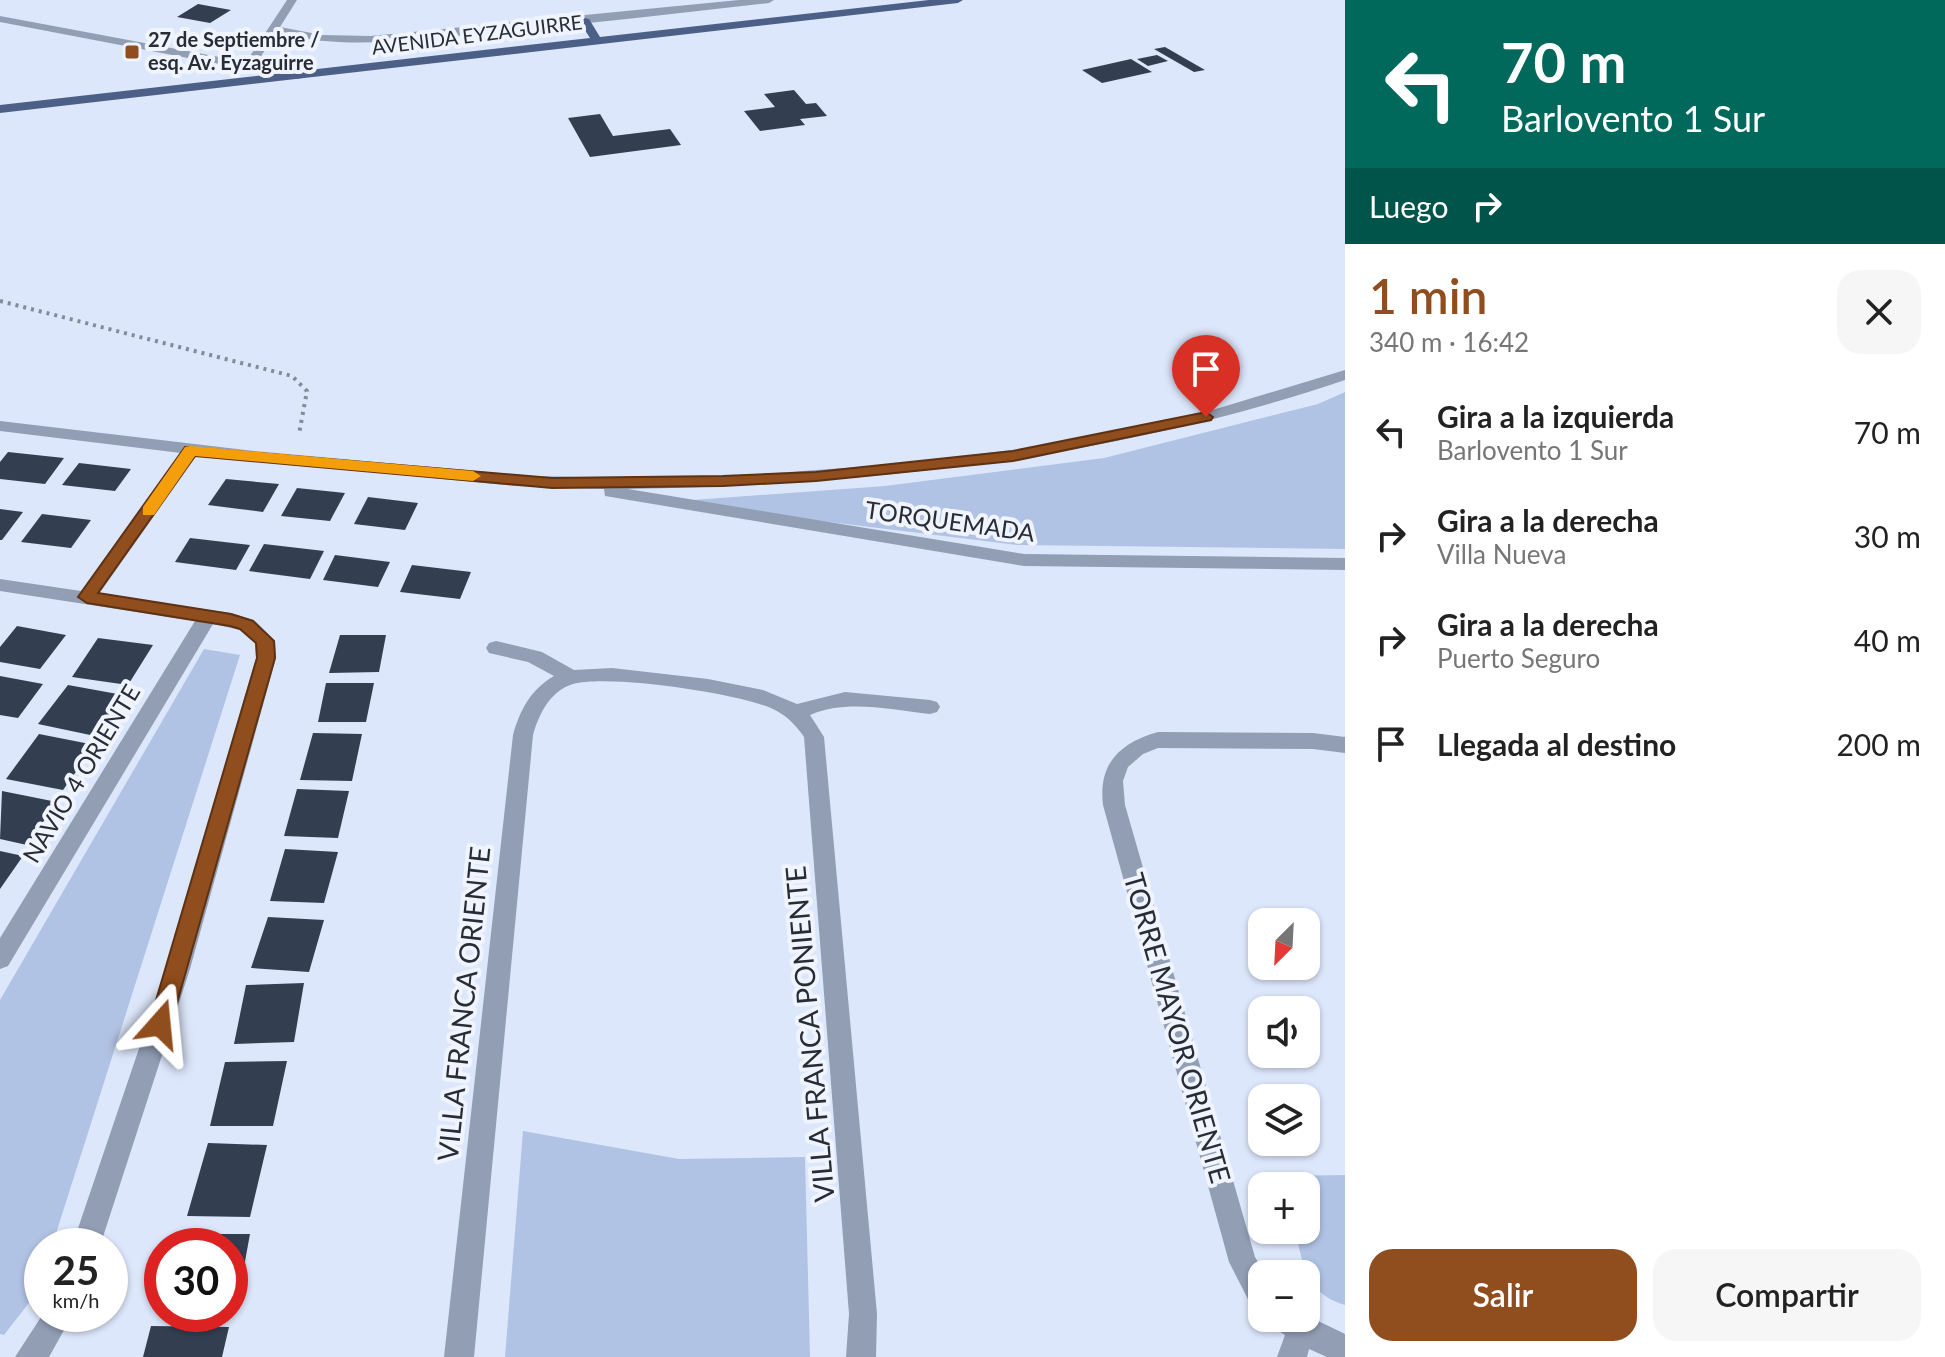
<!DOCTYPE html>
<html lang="es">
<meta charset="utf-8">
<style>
body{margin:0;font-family:Lato,sans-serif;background:#f6f6f6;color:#222;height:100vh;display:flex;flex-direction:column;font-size:30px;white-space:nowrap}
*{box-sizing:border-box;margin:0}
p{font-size:26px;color:#767676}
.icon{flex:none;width:44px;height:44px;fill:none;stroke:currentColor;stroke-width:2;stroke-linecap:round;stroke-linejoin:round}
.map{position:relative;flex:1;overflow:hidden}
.sheet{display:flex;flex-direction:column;background:#fff;width:600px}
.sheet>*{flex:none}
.banner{background:#00695c;color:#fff;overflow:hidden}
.needle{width:52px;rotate:204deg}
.tools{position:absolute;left:1248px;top:908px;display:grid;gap:16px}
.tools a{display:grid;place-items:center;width:72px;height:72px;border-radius:16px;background:#fff;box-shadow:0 2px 6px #0004;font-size:40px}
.speed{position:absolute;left:24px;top:1228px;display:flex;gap:16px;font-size:40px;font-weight:700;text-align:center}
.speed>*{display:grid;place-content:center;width:104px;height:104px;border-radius:50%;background:#fff;box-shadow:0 2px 6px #0004;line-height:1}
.speed small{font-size:20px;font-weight:400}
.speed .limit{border:12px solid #d22;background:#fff;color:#111}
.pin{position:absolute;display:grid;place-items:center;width:68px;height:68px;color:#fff;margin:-82px -34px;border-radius:50% 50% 50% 0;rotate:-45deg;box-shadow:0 0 8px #0007}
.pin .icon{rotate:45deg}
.me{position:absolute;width:88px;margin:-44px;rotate:18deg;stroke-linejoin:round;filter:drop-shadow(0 0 6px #0008)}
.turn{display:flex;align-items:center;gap:28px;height:168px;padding:0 24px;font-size:36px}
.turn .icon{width:104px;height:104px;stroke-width:2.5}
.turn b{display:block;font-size:56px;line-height:68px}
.then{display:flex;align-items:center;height:76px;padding:0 24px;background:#0003;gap:16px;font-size:30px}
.round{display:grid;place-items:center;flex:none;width:84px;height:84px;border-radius:24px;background:#f6f6f6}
.head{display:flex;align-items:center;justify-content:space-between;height:136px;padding:0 24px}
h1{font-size:48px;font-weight:600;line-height:60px;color:#904d1d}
.primary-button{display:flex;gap:16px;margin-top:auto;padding:16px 24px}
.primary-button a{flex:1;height:92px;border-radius:24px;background:#904d1d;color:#fff;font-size:32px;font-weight:600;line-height:92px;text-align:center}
.primary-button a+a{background:#f6f6f6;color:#222}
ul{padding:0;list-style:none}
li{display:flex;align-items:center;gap:24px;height:104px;padding:0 24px}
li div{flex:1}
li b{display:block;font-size:30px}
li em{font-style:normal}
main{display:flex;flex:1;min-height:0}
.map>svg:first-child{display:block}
.green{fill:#b1c3e4}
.building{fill:#343e51}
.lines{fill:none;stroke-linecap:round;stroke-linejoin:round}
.path{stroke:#838b99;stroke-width:4;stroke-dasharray:3 5;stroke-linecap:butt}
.minor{fill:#919eb4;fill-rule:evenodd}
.major{fill:#4c6087;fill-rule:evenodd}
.route{fill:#904d1d;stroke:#5e3213;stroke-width:2}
.slow{fill:#f59e0b}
.poi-dot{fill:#904d1d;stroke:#eff4fe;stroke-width:3}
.labels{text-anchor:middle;stroke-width:8;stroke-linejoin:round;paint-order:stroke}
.far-street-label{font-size:20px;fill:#272c35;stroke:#eff4fe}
.far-poi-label{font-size:20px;font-weight:bold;fill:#272c35;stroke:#eff4fe;text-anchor:start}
.street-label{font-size:24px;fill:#272c35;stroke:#eff4fe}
.near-street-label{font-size:28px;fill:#272c35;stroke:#eff4fe}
</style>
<main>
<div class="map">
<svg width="1345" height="1357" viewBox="0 0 1345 1357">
<rect width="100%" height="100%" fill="#dde7fb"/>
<path class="green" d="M1345,392V549L1017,545L665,502L885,486L1104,458L1318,404Z
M204,649L240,655L52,1246H42C42,1295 32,1298 4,1335L0,1334V1000Z
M523,1131L679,1159L805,1157L810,1357H505Z
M1345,1175V1305C1306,1294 1303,1264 1295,1230H1306V1186H1283L1280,1176Z"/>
<path class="building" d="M198,4L231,10L210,23L177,17Z
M1165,47L1205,70L1194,72L1154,49Z
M1157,55L1168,61L1148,66L1137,59Z
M1131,59L1152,72L1102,83L1082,70Z
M794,90L806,104L816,103L827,116L800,119L805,125L760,131L744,111L775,107L764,94Z
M600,114L613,136L670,129L681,145L590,157L568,118Z
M8,452L64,458L45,484L0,479V462Z
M79,463L131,469L115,491L62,485Z
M226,479L279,484L263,512L208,505Z
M297,488L345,493L330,521L281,516Z
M368,497L418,503L405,530L354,524Z
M0,509L23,512L2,540H0Z
M42,514L91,520L71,548L21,542Z
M190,538L250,545L236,570L175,562Z
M264,544L324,551L310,579L249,571Z
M335,555L390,562L378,587L323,580Z
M412,565L471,572L460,599L400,592Z
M17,626L66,635L40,669L0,662V647Z
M340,635H386L379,672L329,673Z
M98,638L153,645L128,685L72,677Z
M0,676L43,684L18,718L0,715Z
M326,683H374L366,722H318Z
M68,685L123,695L95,736L38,724Z
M313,733L362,734L352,781L300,780Z
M39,734L95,745L63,790L6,779Z
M297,789L349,791L338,838L284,836Z
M2,791L57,802L27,845L0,839Z
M285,849L338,852L324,903L270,901Z
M0,851L23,856L0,889Z
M268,917L324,920L309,972L251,968Z
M304,983L294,1042L234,1044L246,985Z
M287,1061L273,1126H210L225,1062Z
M208,1143L267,1145L250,1217L187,1216Z
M173,1234H250L236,1311H230V1246H170Z
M151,1326L229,1327L222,1357H143Z"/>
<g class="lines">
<path class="path" d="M0,301L292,376L307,391L299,434"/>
<path class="minor" d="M287,0H297L280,27L322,35L371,36L739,0H774L769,3C676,14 582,24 489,33C418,39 347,51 276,33L256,64L302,72V78L298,79L0,22V16L246,62Z
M1345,370V380C1112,459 872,484 628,489L1024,554L1345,558V570L1024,566L611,497L605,496L604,489L515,486L197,455L99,594L231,613L254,620L275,641L276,658L190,969L100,1246H72L166,969L256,658L255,643L240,630L213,624L8,966L0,969V938L195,621L0,591V579L81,591L181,453L0,431V421L254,451L532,476L625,478L748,475L899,464L1051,445L1196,415Z
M496,641L542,652L574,670L612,668L708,679L763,690L797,704L845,692L930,700L937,702L940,707L937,712L930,714C891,710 847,699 810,715L824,737L877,1314L876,1357H846L849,1314L804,737C796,725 786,715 773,709C738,693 609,674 573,684C550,691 539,714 533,735L474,1357H444L513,735C520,710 531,689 554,676L528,662L489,653L486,648L489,643Z
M1158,732L1313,733L1345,737V753L1313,749L1158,748L1143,754L1128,767L1123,781L1125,805L1255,1257L1265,1274H1262V1311L1252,1307L1229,1262L1103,805C1098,763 1120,743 1158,732Z
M43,1314H73L49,1357H15Z
M1306,1315L1345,1334V1357H1327L1309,1349L1307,1357H1277L1285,1335L1274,1328L1270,1318H1306Z"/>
<path class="major" d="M929,0H963L958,3L0,113V105L590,38L579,21L585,18L589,19L600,37Z"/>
</g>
<path class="route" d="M1206,412L1213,417L1211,420L1013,461L816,481L723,486L552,488L195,456L98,593L231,614L253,621L274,641L275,658L171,1024L168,1031L160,1034L152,1031L149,1024L257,658L256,643L240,629L230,626L87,603L78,597L185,447L552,478L723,476L816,472L1013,451Z"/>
<path class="slow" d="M191,446L473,471L481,476L473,481L195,456L154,515H143V507L185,447Z"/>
<rect class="poi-dot" x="124" y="44" width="16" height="16" rx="4"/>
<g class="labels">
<g class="far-street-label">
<text transform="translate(477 35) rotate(-7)" y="7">AVENIDA EYZAGUIRRE</text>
</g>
<g class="far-poi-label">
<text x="148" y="47">27 de Septiembre /<tspan x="148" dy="23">esq. Av. Eyzaguirre</tspan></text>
</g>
<g class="street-label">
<text transform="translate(950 522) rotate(8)" y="8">TORQUEMADA</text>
<text transform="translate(82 774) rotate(-59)" y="8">NAVIO 4 ORIENTE</text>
</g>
<g class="near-street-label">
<text transform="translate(464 1004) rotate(-84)" y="10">VILLA FRANCA ORIENTE</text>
<text transform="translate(1177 1028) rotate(74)" y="10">TORRE MAYOR ORIENTE</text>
<text transform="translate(810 1034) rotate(-95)" y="10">VILLA FRANCA PONIENTE</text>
</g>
</g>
</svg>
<div class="tools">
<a><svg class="needle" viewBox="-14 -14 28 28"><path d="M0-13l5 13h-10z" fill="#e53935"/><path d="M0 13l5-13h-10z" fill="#767676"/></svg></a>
<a><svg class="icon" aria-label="sound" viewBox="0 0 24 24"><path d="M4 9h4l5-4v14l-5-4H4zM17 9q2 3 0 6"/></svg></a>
<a><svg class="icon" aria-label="layers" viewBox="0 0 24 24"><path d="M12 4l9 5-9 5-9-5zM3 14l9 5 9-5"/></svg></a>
<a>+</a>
<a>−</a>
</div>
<div class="speed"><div>25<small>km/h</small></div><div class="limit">30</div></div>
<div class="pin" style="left:1206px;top:417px;background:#d93025"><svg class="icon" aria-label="arrive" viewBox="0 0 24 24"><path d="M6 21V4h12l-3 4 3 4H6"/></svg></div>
<svg class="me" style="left:160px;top:1024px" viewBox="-20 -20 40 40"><path d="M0-17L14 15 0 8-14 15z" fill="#904d1d" stroke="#fff" stroke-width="4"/></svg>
</div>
<section class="sheet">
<div class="banner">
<div class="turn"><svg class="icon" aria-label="left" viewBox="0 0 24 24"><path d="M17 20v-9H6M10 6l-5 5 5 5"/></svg><div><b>70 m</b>Barlovento 1 Sur</div></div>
<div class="then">Luego<svg class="icon" aria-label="right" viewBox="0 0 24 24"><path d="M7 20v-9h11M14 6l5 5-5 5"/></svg></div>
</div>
<div class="head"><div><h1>1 min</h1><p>340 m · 16:42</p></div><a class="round"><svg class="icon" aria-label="close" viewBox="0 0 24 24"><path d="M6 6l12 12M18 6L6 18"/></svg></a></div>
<ul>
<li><svg class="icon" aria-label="left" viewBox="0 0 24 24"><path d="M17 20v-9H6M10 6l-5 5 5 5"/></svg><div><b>Gira a la izquierda</b><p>Barlovento 1 Sur</p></div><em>70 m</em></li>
<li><svg class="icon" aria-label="right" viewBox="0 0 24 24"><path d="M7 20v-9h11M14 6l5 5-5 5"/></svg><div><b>Gira a la derecha</b><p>Villa Nueva</p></div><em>30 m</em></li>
<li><svg class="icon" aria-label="right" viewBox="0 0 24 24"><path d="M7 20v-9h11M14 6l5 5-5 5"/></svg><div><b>Gira a la derecha</b><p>Puerto Seguro</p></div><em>40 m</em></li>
<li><svg class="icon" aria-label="arrive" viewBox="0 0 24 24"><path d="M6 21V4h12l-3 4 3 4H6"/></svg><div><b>Llegada al destino</b></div><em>200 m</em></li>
</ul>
<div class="primary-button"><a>Salir</a><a>Compartir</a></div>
</section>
</main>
